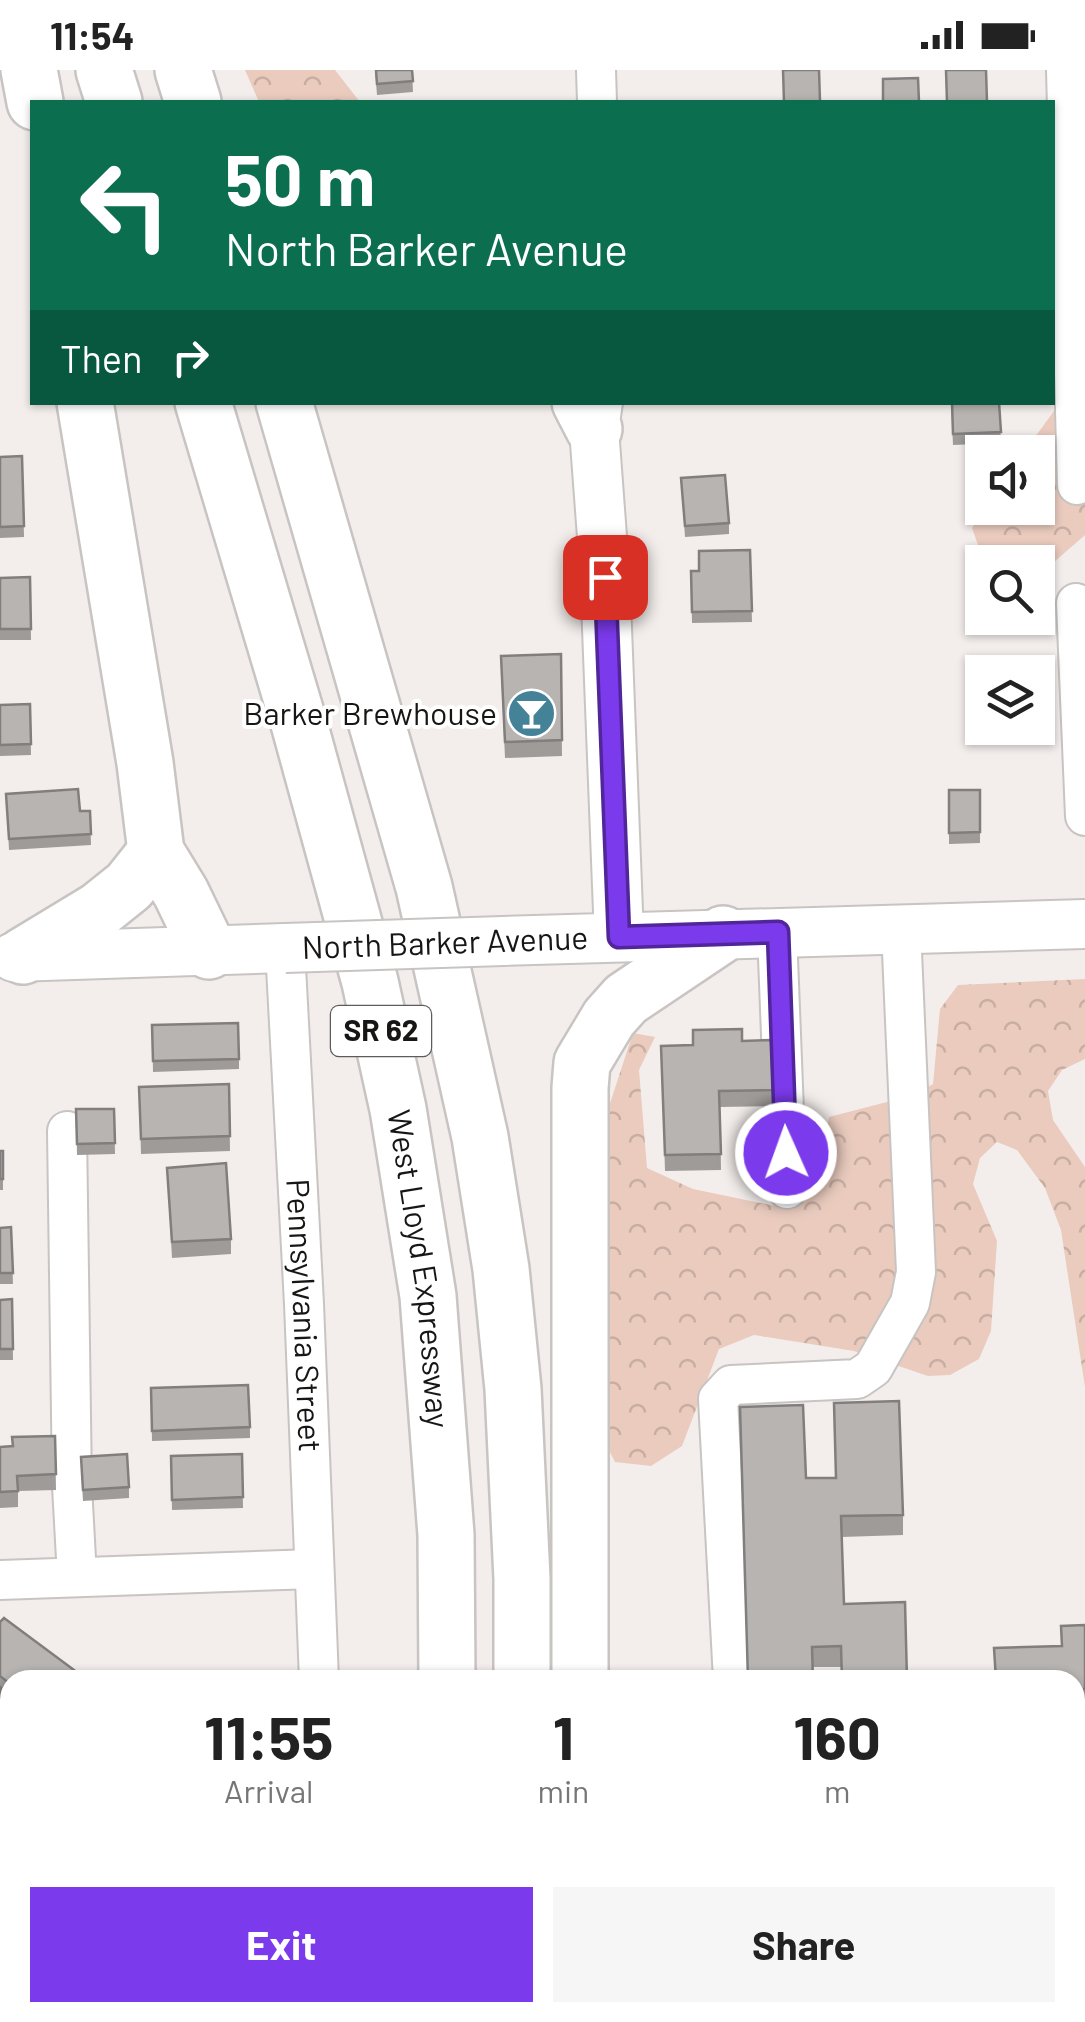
<!DOCTYPE html>
<style>
body{margin:0;font-family:Barlow,sans-serif;background:#f6f6f6;color:#222;height:100vh;display:flex;flex-direction:column;font-size:38px;white-space:nowrap}
*{box-sizing:border-box;margin:0}
p{font-size:32px;color:#767676}
.icon{flex:none;width:55px;height:55px;fill:none;stroke:currentColor;stroke-width:2;stroke-linecap:round;stroke-linejoin:round}
.map{position:relative;flex:1;overflow:hidden}
.details{position:absolute;left:0px;top:1600px;width:1085px;height:352px;display:flex;flex-direction:column;background:#fff;border-radius:30px 30px 0 0;box-shadow:0 2px 8px #0004}
.details>*{flex:none}
.hud{position:absolute;left:30px;top:30px;width:1025px;height:305px;border-radius:0px;box-shadow:0 2px 8px #0004;background:#0b6e4f;color:#fff;overflow:hidden}
.controls{position:absolute;left:965px;top:365px;display:grid;gap:20px}
.controls a{display:grid;place-items:center;width:90px;height:90px;border-radius:0px;background:#fff;box-shadow:0 2px 8px #0004;font-size:50px}
.pin{position:absolute;display:grid;place-items:center;width:85px;height:85px;color:#fff;margin:-42px;border-radius:20px;box-shadow:0 5px 15px #0006}
.me{position:absolute;width:110px;margin:-55px;rotate:358deg;stroke-linejoin:round;filter:drop-shadow(0 0 8px #0008)}
.turn{display:flex;align-items:center;gap:35px;height:210px;padding:0 30px;font-size:45px}
.turn .icon{width:130px;height:130px;stroke-width:2.5}
.turn b{display:block;font-size:70px;line-height:85px}
.then{display:flex;align-items:center;height:95px;padding:0 30px;background:#0003;gap:20px;font-size:38px}
.eta{display:flex;justify-content:space-evenly;align-items:center;height:170px;text-align:center}
.eta b{font-size:60px;font-weight:700;line-height:70px}
.primary-button{display:flex;gap:20px;margin-top:auto;padding:20px 30px}
.primary-button a{flex:1;height:115px;border-radius:0px;background:#7c3aed;color:#fff;font-size:40px;font-weight:700;line-height:115px;text-align:center}
.primary-button a+a{background:#f6f6f6;color:#222}
.status{display:flex;justify-content:space-between;align-items:center;height:70px;padding:0 50px;background:#fff;direction:ltr}
.status svg{height:28px;fill:currentColor}
.map>svg:first-child{display:block}
.forest{fill:url(#forest-crowns)}
.lines{fill:none;stroke-linecap:round;stroke-linejoin:round}
.minor-casing{stroke:#c8c4c2;stroke-width:42}
.major-casing{stroke:#c8c4c2;stroke-width:52}
.highway-casing{stroke:#c8c4c2;stroke-width:60}
.minor{stroke:#fff;stroke-width:38}
.major{stroke:#fff;stroke-width:48}
.highway{stroke:#fff;stroke-width:55}
.major-bridge-casing{stroke:#c8c4c2;stroke-width:52;stroke-linecap:butt}
.major-bridge{stroke:#fff;stroke-width:48}
.wall{fill:#9e9b99}
.shaded-wall{fill:#817e7d}
.building{fill:#b8b4b2;stroke:#817e7d;stroke-width:2.5}
.route-casing{stroke:#51269a;stroke-width:25}
.route{stroke:#7c3aed;stroke-width:18}
.labels{text-anchor:middle;stroke-width:8;stroke-linejoin:round;paint-order:stroke}
.shield{fill:#fff;stroke:#5d5c5b;stroke-width:2.5}
.shield-label{font-size:30px;font-weight:bold;fill:#171615}
.poi-label{font-size:32px;fill:#171615;stroke:#fff;text-anchor:end}
.street-label{font-size:32px;fill:#171615;stroke:#fff}
</style>
<div class="status"><b>11:54</b><svg viewBox="0 0 49 12"><path d="M0 12V9h3v3zM5 12V6h3v6zM10 12V3h3v9zM15 12V0h3v12zM26 1h20v11H26zM47 4h2v5h-2z"/></svg></div>
<div class="map">
<svg width="1085" height="1952" viewBox="0 0 1085 1952">
<defs>
<pattern id="forest-crowns" width="20" height="18" patternUnits="userSpaceOnUse" patternTransform="scale(2.5)"><rect width="20" height="18" fill="#eacbbe"/><path d="M2 6a3 3 0 1 1 6 0M12 15a3 3 0 1 1 6 0" fill="none" stroke="#c8aea2"/></pattern>
</defs>
<rect width="100%" height="100%" fill="#f3eeec"/>
<path class="forest" d="M245,0H335L360,32H259Z
M1085,330V465L1038,506V492H984L972,458L986,438H1038V382H1024L1054,341Z
M1085,909V989L1062,1000L1048,1021L1053,1050L1085,1097V1317L1061,1160L1045,1118L1017,1080L997,1072L980,1088L973,1114L997,1171L991,1261L979,1289L950,1305L928,1306L854,1281L754,1265L719,1279L682,1376L651,1396L615,1392L601,1365L597,1073L633,963L655,967L639,1000L647,1098L693,1119L780,1137L817,1112L829,1047L914,1025L933,1014L940,939L958,915Z
M113,1943H160L163,1952H109Z"/>
<g class="lines">
<defs>
<g id="minor">
<path d="M596,0L597,32"/>
<path d="M1066,0L1077,415"/>
<path d="M1076,533L1085,746"/>
<path d="M777,862L787,1119"/>
<path id="s1" d="M285,878L304,1234L319,1610"/>
<path d="M67,1061L72,1416L77,1507"/>
<path d="M0,1510L314,1499"/>
<path d="M733,1610L718,1329L731,1315L857,1309L873,1298L910,1233L916,1202L901,859"/>
<path d="M329,1942V1952"/>
<path d="M956,1942L964,1947L966,1952"/>
</g>
<path id="major" d="M598,332L594,359L605,507L619,867
M503,871L1085,854
M14,887L285,878"/>
<g id="highway">
<path d="M29,0L35,32"/>
<path d="M104,0L114,32"/>
<path d="M183,0L193,32"/>
<path d="M85,332L145,693L156,782L181,823L209,881"/>
<path id="s2" d="M203,332L300,657L370,912L398,1039L428,1226L446,1465L447,1610"/>
<path d="M284,332L424,817L480,1067L501,1199L513,1319L522,1509V1610"/>
<path d="M580,332L594,359"/>
<path d="M23,886L99,840L129,816L156,782"/>
<path d="M580,1610V1018L582,993L609,948L626,929L723,864"/>
<path d="M447,1942V1952"/>
<path d="M525,1952V1942"/>
</g>
</defs>
<use href="#minor" class="minor-casing"/>
<use href="#major" class="major-casing"/>
<use href="#highway" class="highway-casing"/>
<use href="#minor" class="minor"/>
<use href="#major" class="major"/>
<use href="#highway" class="highway"/>
<defs>
<path id="major-bridge" d="M285,878L503,871"/>
</defs>
<use href="#major-bridge" class="major-bridge-casing"/>
<use href="#major-bridge" class="major-bridge"/>
</g>
<path class="wall" d="M375,0H412L413,22L377,25Z
M951,332H999L1001,373L953,375Z
M22,386L24,467L0,468V387Z
M681,408L729,453V464L685,467Z
M750,480L752,552L692,553L691,501H699Z
M30,507L31,570H0V508Z
M561,584L562,686L505,688L501,601Z
M30,634L31,685L0,686V635Z
M949,720H980V773L949,774Z
M6,724L80,741H90L91,775L9,780Z
M152,955L239,989V999L153,1002Z
M771,970L773,1036L720,1037L721,1100L665,1101L661,976Z
M229,1014L230,1081L141,1084L139,1017Z
M76,1039H114L115,1084L77,1085Z
M0,1081H3V1120H0Z
M167,1098L231,1169V1184L172,1188Z
M11,1157L13,1214H0V1158Z
M12,1229L13,1290H0V1230Z
M151,1318L250,1357V1368L152,1371Z
M55,1366L56,1420L18,1421V1437L0,1438V1377H12Z
M242,1384L243,1438L172,1440L171,1386Z
M81,1398L129,1417V1428L83,1431Z
M806,1408L903,1445V1465L842,1467L841,1597H813Z
M0,1552L74,1610H10V1686L3,1697L0,1695Z
M1085,1555V1635H1075V1610L1061,1576Z"/>
<path class="shaded-wall" d="M10,1675V1686L3,1697V1686Z"/>
<path class="building" d="M376,0H412L413,11L377,14Z
M783,0H819L820,31L784,32Z
M946,0H986L987,32H947Z
M918,8L919,32H883V9Z
M952,332H999L1001,362L953,364Z
M22,386L24,456L0,457V387Z
M725,405L729,453L685,456L681,408Z
M750,480L752,541L692,542L691,501H699V481Z
M30,507L31,559H0V508Z
M561,584L562,670L505,672L501,586Z
M30,634L31,674L0,675V635Z
M78,719L80,741H90L91,764L9,769L6,724Z
M949,720H980V762L949,763Z
M238,953L239,989L153,991L152,955Z
M742,959V971L771,970L773,1020L719,1021L721,1084L665,1085L661,976L693,975V960Z
M229,1014L230,1066L141,1069L139,1017Z
M76,1039H114L115,1073L77,1074Z
M0,1081H3V1109H0Z
M226,1093L231,1169L172,1172L167,1098Z
M11,1157L13,1203H0V1158Z
M12,1229L13,1279H0V1230Z
M248,1315L250,1357L152,1361L151,1318Z
M899,1331L903,1445L841,1446L844,1534L905,1532L907,1610H842L841,1576L812,1577L813,1610H748L740,1337L803,1335L806,1408H836L834,1333Z
M55,1366L56,1404L17,1406L18,1421L0,1422V1377L13,1376L12,1367Z
M127,1384L129,1417L83,1420L81,1387Z
M242,1384L243,1427L172,1430L171,1386Z
M4,1548L74,1600L67,1610H10V1614L0,1606V1552Z
M1085,1555V1619H1075V1610H996L994,1578L1062,1576L1061,1556Z
M0,1617L10,1624V1675L3,1686L0,1684Z
M164,1942H267V1952H164Z"/>
<g class="lines">
<defs>
<path id="route" d="M605,507L619,867L778,862L786,1083"/>
</defs>
<use href="#route" class="route-casing"/>
<use href="#route" class="route"/>
</g>
<defs>
<symbol id="bar-disc" viewBox="-11 -11 22 22"><circle r="9.5" fill="#448298" stroke="#fff"/><path d="M-6-5H6L.8 .8V4.5H3.5V6h-7V4.5H-.8V.8Z" fill="#fff"/></symbol>
</defs>
<g fill-rule="evenodd">
<use href="#bar-disc" x="504" y="616" width="55" height="55"/>
</g>
<g class="labels">
<rect class="shield" x="331" y="936" width="100" height="50" rx="8"/>
<g class="shield-label">
<text x="381" y="971">SR 62</text>
</g>
<g class="poi-label">
<text x="497" y="655">Barker Brewhouse</text>
</g>
<g class="street-label">
<text transform="translate(445 873) rotate(-2)" y="11">North Barker Avenue</text>
<text dy="11" stroke="none"><textPath href="#s2" startOffset="895">West Lloyd Expressway</textPath></text>
<text dy="11" stroke="none"><textPath href="#s1" startOffset="368">Pennsylvania Street</textPath></text>
</g>
</g>
</svg>
<div class="controls">
<a><svg class="icon" aria-label="sound" viewBox="0 0 24 24"><path d="M4 9h4l5-4v14l-5-4H4zM17 9q2 3 0 6"/></svg></a>
<a><svg class="icon" aria-label="search" viewBox="0 0 24 24"><circle cx="10" cy="10" r="6"/><path d="M15 15l6 6"/></svg></a>
<a><svg class="icon" aria-label="layers" viewBox="0 0 24 24"><path d="M12 4l9 5-9 5-9-5zM3 14l9 5 9-5"/></svg></a>
</div>
<div class="pin" style="left:605px;top:507px;background:#d93025"><svg class="icon" aria-label="arrive" viewBox="0 0 24 24"><path d="M6 21V4h12l-3 4 3 4H6"/></svg></div>
<svg class="me" style="left:786px;top:1083px" viewBox="-20 -20 40 40"><circle r="17" fill="#7c3aed" stroke="#fff" stroke-width="3"/><path d="M0-11L8 9 0 5-8 9z" fill="#fff"/></svg>
<div class="hud">
<div class="turn"><svg class="icon" aria-label="left" viewBox="0 0 24 24"><path d="M17 20v-9H6M10 6l-5 5 5 5"/></svg><div><b>50 m</b>North Barker Avenue</div></div>
<div class="then">Then<svg class="icon" aria-label="right" viewBox="0 0 24 24"><path d="M7 20v-9h11M14 6l5 5-5 5"/></svg></div>
</div>
<section class="details">
<div class="eta">
<div><b>11:55</b><p>Arrival</p></div>
<div><b>1</b><p>min</p></div>
<div><b>160</b><p>m</p></div>
</div>
<div class="primary-button"><a>Exit</a><a>Share</a></div>
</section>
</div>
